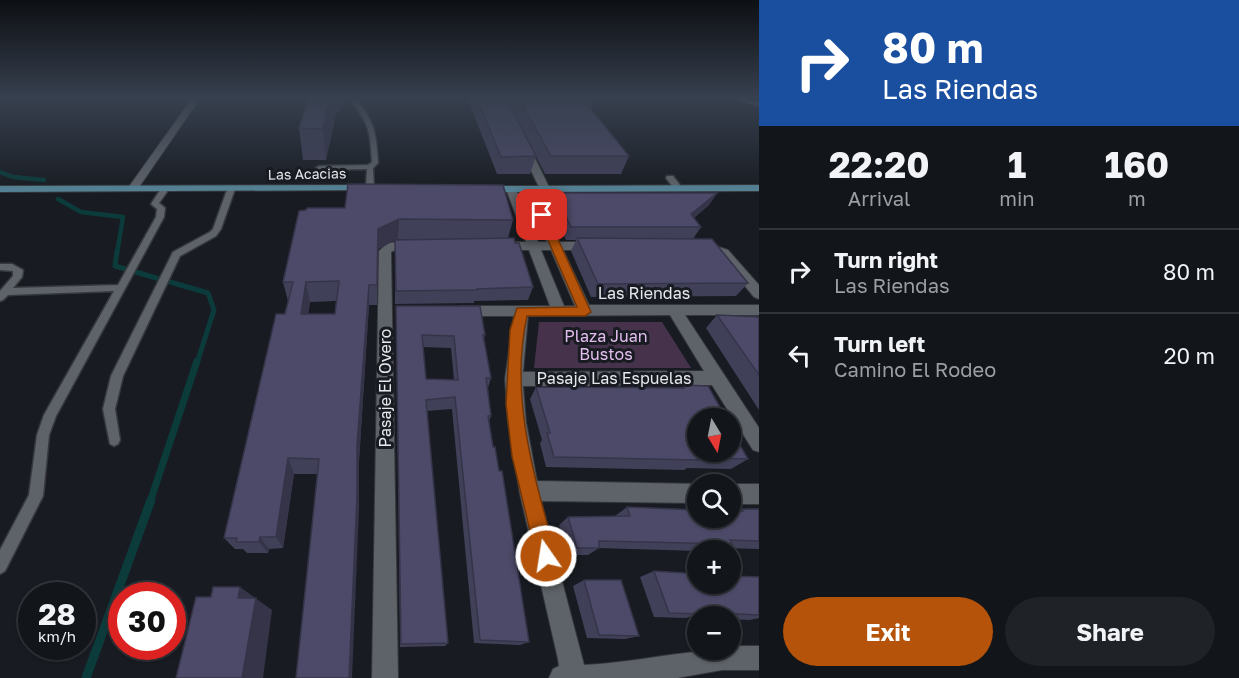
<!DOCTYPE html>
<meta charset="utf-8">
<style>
body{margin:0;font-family:"Golos Text",sans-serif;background:#1f2227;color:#f1f3f6;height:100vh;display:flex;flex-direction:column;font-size:22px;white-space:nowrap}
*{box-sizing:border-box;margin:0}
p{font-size:20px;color:#9c9fa2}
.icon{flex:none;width:33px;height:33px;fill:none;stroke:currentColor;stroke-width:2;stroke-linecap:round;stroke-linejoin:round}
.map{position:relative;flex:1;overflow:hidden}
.side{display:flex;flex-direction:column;background:#12151a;width:480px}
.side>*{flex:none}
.guide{background:#1a4fa0;color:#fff;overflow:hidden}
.needle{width:39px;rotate:170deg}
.fabs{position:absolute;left:687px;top:408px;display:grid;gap:12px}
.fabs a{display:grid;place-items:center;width:54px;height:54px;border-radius:50%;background:#12151a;box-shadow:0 2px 4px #0004,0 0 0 2px #313439;font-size:30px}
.speed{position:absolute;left:18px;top:582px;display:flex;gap:12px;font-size:30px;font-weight:700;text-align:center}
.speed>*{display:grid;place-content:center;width:78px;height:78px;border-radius:50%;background:#12151a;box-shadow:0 2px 4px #0004,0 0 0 2px #313439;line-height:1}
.speed small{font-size:15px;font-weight:400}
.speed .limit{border:9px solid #d22;background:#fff;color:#111}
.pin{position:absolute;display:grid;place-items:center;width:51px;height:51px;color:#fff;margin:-26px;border-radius:12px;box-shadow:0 3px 9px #0006}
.me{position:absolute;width:66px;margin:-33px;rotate:347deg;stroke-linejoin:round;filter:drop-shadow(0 0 4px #0008)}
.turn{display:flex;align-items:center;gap:21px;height:126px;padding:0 24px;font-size:27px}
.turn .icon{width:78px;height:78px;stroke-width:2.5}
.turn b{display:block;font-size:42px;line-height:51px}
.eta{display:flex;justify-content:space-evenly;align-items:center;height:102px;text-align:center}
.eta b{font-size:36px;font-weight:700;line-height:42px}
.button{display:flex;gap:12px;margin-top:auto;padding:12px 24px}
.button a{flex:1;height:69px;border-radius:36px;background:#b45309;color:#fff;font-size:24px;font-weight:700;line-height:69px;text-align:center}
.button a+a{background:#1f2227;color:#f1f3f6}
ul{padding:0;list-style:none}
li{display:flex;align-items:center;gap:18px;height:84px;padding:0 24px;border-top:2px solid #313439}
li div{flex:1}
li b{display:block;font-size:22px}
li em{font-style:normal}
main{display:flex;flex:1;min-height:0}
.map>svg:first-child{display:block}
.green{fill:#46324b}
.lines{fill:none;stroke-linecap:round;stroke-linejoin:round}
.stream-far3{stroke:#0b3b3b;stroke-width:4.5}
.stream-far2{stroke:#0b3b3b;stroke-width:5}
.stream-far1{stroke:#0b3b3b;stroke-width:7}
.stream{stroke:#0b3b3b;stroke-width:9}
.lane-casing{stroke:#36383c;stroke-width:3}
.street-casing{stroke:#36383c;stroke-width:2}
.secondary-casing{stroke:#36383c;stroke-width:2}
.lane{fill:#5e6369;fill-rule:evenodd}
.street{fill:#5e6369;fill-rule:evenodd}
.secondary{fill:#548295;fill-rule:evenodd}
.wall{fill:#414059;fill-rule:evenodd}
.shaded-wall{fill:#353449}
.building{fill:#4c4a68;stroke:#353449;stroke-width:1.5;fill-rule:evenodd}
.route{fill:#b45309;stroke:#753606;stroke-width:1.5}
.labels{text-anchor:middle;stroke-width:6;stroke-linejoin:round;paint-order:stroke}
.far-street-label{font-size:14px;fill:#e5e7eb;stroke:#181c22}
.street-label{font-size:16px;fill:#e5e7eb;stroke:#181c22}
.park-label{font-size:16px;fill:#e4bdef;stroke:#181c22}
</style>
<main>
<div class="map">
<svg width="759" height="678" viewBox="0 0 759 678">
<rect width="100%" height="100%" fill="#181c22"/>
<path class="green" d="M539,322H662L691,368H534Z"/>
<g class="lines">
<path class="stream-far3" d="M0,172L13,177L44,180
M58,199L81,212L123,217L117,253"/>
<path class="stream-far2" d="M117,251L115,266L208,293L214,310L197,363"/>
<path class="stream-far1" d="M150,502L197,361"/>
<path class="stream" d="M86,678L151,500"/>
<defs>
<path id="lane" d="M348,97H354C375,122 376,131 378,163L373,168L374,188L370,190L366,188L367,169L319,170L316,168L319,166L368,165L372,162C370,128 369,124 348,97Z
M667,176H673L683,189L682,191H676L666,178Z
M162,187L169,189L159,203L165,208L164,217L56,416L49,435L43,496L5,571L0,574V550L29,495L37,435L44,415L114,291L8,295L3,300L0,301V291L13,276V271L0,270V264H12L23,270L22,277L13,288L118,285L156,217L157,209L151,204Z
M228,187L235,189L221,229L216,236L180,256L123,376L115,409L120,440L118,444L114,446L110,444L103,409L111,376L173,252L210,232L213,229Z"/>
<path id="street" d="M193,97H201L137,190H129L128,188Z
M524,143L529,146L550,189L549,191L540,189L519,146Z
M511,186L516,189L538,242H547L524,189L529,186L534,189L559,242H593L599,246L593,250H563L589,305H759V315H685L759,428V452L753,450L712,385L523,386L526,422L537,481L701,484H698V503L541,501L584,665C633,663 681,650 730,650V646H759V670H722L677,678H549L553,669L559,666L558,659L520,494L508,422L505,379L514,316H462L455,311L462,306H550L529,250H500L494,246L500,242H526L506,189ZM541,250H551L575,306H564ZM670,315L704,371L523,372L528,316Z
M413,241L417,242V248L395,250L391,252L398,678H372L379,251L388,243Z
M704,242L728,250L759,285V299L754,297L720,256L700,249L698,246Z
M729,484H759V504H730Z"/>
<path id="secondary" d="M729,97H741L759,102V107Z
M366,185L370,186V190L0,192V186Z
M759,185V191L486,192L481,189L486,186Z"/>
</defs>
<use href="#lane" class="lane-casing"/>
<use href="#street" class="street-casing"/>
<use href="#secondary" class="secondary-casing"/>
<use href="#lane" class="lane"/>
<use href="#street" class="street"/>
<use href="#secondary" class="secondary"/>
</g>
<path class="wall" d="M362,97H380V100H362Z
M467,97H595L591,109L629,156L621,174H545L511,107L509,105L536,156L530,174H497Z
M347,100L336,114L326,160H303L299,128Z
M555,193H717L709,205L694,218L701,227L693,239L748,283L736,296L591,297L571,251L576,240H566L550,206Z
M299,211L513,220L508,238L515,243L533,287L528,300L474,301V303L395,304V240L378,249L377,305H369L359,461V509L318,474H294L283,548L269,549L268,553H247L243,549H235L224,538L288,301L283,282ZM398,239H452L396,240ZM336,301L335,314H308L310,302Z
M396,306L485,335L484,339L491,378L488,388L491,416L489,421L529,642L520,645L474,643L452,409L427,411L448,643L445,646L400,647ZM423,347L451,348L454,380L426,379Z
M717,315L759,317V410L706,328Z
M682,385L748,459L731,469L687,468L684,470L546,467L540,443L542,440L530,399L536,387L678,388Z
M627,507L736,511L741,509H759V549L723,548L716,550L698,551L599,548L588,555H568L559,525L568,517L615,516Z
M654,571L759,577V618L750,620L730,619V616H692L686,618L654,617L640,577Z
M584,580L639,636L625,639L587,638L573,586Z"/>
<path class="shaded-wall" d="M330,97H347V100L336,114L326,160L323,129Z
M717,193L709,205L682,227L691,214Z
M399,219L398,239L378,249L377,305L378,229Z
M306,282L310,302L305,334L301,314Z
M369,285V305L359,461V509L352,678H349L357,445Z
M288,458L294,474L283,548L276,537Z
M260,537L269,549L268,553L259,542Z
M240,587L272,610L263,678H242L238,598Z"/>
<path class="building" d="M309,97H330L323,129L299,128Z
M476,97H505L536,156L501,157Z
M518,97H581L629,156H551Z
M348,184L503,185L513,220L399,219L378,229L377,285H369L357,445V495L349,678H296L319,459L288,458L276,537H260L259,542H236L237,538H224L276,314H285L293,282H283L299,211L306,210L307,208H345ZM339,281L335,314H301L306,282Z
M555,193H717L691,214L701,227H571Z
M514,238L515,243H519L533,287L477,289V290L396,291L395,240Z
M577,238L712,239L748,283L598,284Z
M396,306H480L485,335H483L491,378H486L491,416H488L493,447H495L499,471H502L529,642L480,640L455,397L426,400L448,643L401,644ZM422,335L454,336L458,380L426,379Z
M717,315L759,317V375Z
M682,385L708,386L726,418H698V452H730V428L748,459L697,458L698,460L554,457L547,433H550L536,387L684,388Z
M627,507L698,510V518H730V511H743L741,509H759V541L730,540L732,544L599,541V548H577L568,517L630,516Z
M654,571L698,574V584H730V576L759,577V615L702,612L703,614L669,613Z
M584,580H621L639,636L599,635Z
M213,587H240L238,598H256L242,678H176L196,597H211Z"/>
<linearGradient id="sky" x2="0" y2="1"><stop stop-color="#0d0f13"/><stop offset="0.51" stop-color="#37404f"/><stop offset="1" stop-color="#37404f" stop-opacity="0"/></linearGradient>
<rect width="759" height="192" fill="url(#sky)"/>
<path class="route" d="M542,212L547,215L591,312L585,316H527C509,398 535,478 556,556L553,563L546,566L539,563L536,556L512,456L506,404L510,330L517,308L577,307L537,215Z"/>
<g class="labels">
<g class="far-street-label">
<text transform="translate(307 174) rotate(-1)" y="5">Las Acacias</text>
</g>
<g class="street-label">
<text x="644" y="299">Las Riendas</text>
<text x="614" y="384">Pasaje Las Espuelas</text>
<text transform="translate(385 388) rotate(-90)" y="6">Pasaje El Overo</text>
</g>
<g class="park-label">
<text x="606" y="342">Plaza Juan<tspan x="606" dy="18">Bustos</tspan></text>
</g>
</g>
</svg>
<div class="fabs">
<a><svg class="needle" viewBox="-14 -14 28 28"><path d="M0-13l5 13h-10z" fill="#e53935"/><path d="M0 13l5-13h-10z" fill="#9c9fa2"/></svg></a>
<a><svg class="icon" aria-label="search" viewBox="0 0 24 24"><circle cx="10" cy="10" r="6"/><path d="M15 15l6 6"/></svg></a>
<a>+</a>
<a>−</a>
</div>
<div class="speed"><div>28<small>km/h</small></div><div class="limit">30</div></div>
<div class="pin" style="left:542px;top:215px;background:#d93025"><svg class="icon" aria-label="arrive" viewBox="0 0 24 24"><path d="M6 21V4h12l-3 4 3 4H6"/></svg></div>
<svg class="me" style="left:546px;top:556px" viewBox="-20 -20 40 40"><circle r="17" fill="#b45309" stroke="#fff" stroke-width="3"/><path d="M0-11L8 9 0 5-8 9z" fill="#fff"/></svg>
</div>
<section class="side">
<div class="guide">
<div class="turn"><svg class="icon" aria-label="right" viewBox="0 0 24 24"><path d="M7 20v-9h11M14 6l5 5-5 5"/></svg><div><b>80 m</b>Las Riendas</div></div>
</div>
<div class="eta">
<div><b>22:20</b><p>Arrival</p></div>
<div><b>1</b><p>min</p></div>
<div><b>160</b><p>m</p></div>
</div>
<ul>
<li><svg class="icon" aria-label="right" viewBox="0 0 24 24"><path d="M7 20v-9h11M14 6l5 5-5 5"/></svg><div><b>Turn right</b><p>Las Riendas</p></div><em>80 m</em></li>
<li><svg class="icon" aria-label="left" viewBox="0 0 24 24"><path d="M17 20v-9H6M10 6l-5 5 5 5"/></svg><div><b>Turn left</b><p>Camino El Rodeo</p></div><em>20 m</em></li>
</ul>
<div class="button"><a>Exit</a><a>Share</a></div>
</section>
</main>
